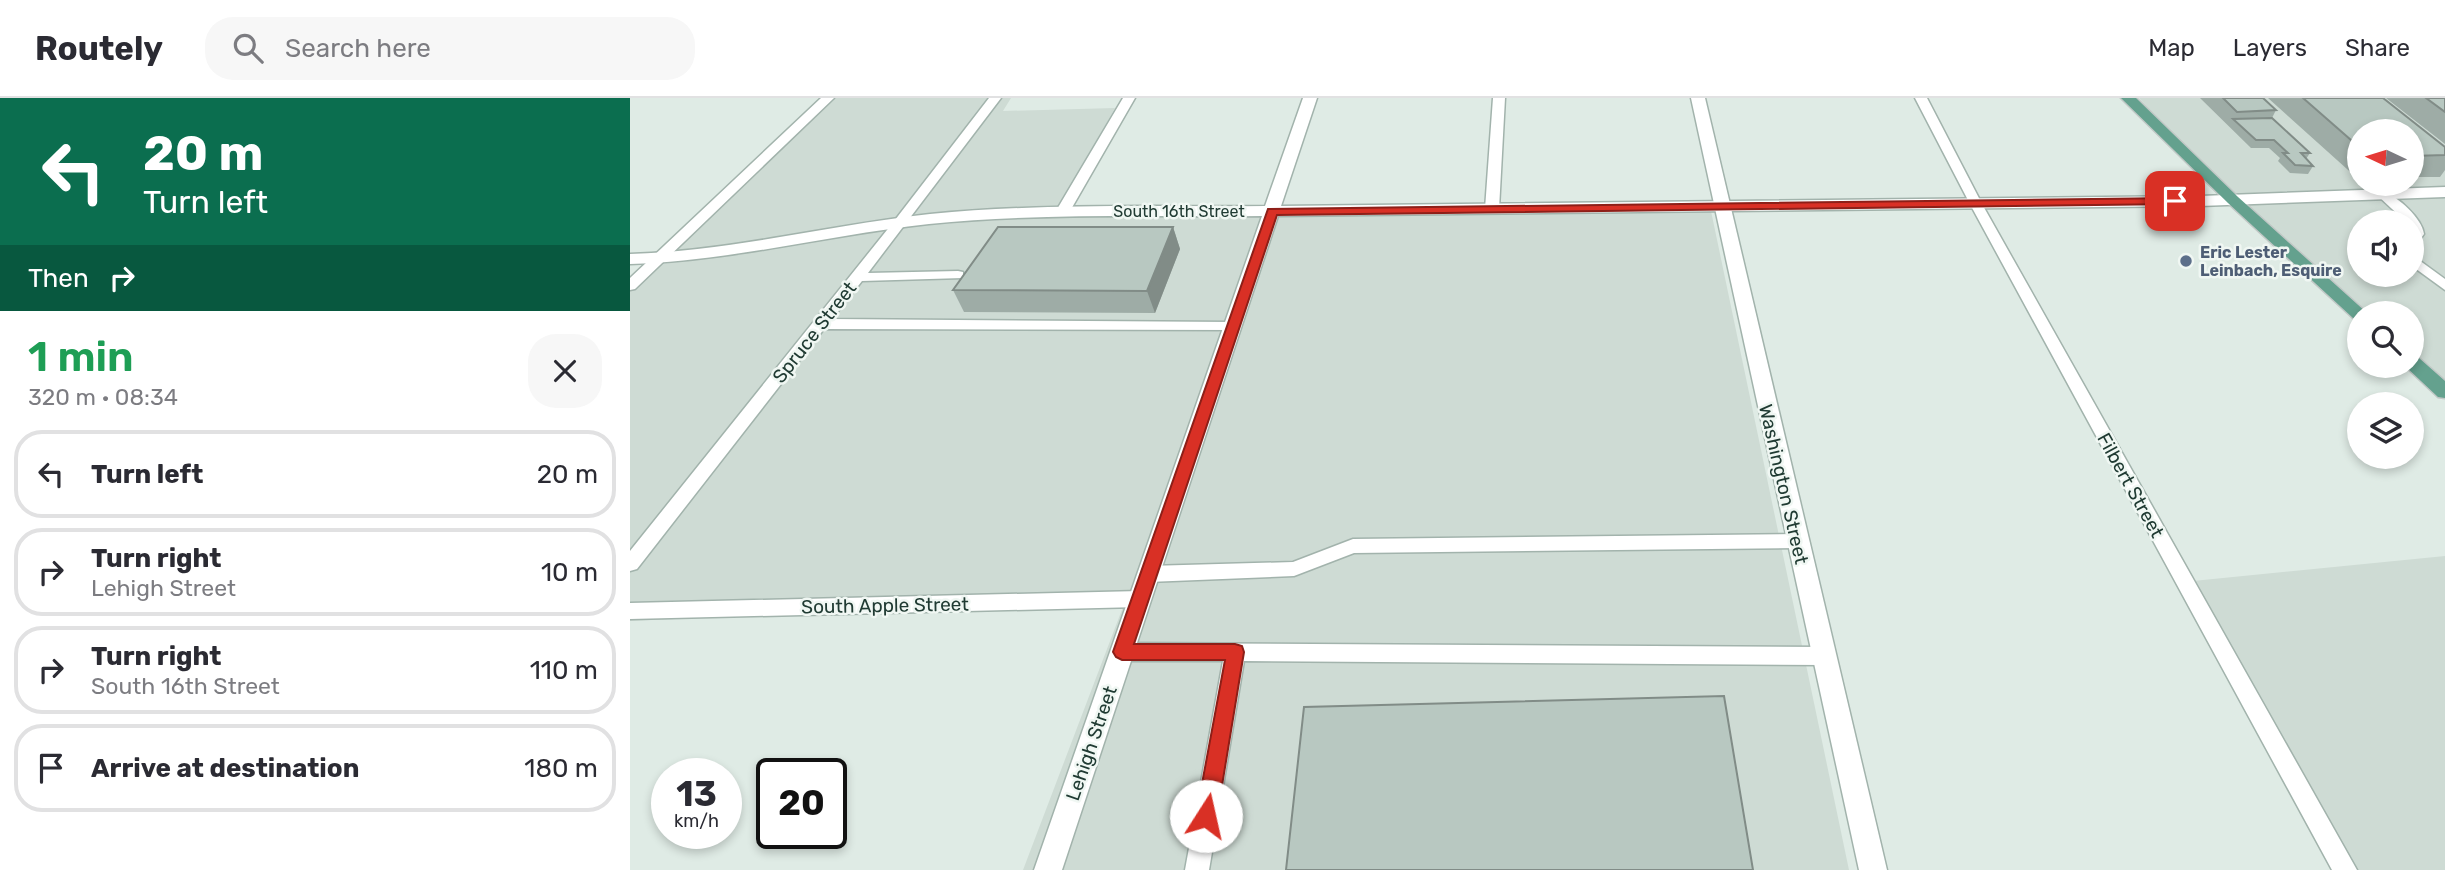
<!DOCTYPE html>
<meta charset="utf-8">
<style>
body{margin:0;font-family:Rubik,sans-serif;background:#f7f7f7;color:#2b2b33;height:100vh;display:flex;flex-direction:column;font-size:26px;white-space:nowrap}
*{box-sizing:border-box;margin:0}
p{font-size:23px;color:#7c7c81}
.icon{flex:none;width:38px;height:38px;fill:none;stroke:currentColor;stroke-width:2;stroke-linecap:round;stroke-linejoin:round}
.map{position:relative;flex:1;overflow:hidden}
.panel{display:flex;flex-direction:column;background:#fff;width:630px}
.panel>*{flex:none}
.hud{background:#0b6e4f;color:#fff;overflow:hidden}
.needle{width:46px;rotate:274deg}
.controls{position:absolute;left:1717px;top:21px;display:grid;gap:14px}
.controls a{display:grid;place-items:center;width:77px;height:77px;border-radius:50%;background:#fff;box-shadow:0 4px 10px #0003;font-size:35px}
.speed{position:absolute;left:21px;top:660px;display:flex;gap:14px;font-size:35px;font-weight:700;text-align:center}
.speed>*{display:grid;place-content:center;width:91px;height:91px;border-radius:50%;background:#fff;box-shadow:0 4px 10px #0003;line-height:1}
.speed small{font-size:18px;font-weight:400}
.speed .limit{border:4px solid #111;border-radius:10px;background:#fff;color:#111}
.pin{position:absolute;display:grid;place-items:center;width:60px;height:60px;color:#fff;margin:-30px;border-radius:14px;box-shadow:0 4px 10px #0006}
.me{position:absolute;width:77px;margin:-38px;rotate:10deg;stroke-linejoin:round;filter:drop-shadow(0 0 5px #0008)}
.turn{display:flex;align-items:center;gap:24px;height:147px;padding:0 28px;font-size:32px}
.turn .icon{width:91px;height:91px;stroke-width:2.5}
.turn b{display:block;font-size:49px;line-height:60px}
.then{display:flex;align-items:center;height:66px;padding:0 28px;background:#0003;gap:14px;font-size:26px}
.round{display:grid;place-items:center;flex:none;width:74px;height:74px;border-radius:28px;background:#f7f7f7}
.overview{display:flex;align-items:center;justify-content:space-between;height:119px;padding:0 28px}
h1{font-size:42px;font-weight:600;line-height:52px;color:#1e9e55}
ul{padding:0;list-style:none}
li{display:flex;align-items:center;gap:21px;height:88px;margin:0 14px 10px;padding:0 14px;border:4px solid #e1e1e2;border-radius:28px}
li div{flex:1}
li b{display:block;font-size:26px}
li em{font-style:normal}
header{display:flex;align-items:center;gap:42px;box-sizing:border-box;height:98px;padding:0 35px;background:#fff;border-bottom:2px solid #e1e1e2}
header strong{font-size:33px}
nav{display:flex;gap:38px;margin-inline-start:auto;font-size:24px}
.search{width:490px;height:63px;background:#f7f7f7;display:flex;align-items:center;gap:18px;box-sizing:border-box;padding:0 24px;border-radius:28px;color:#7c7c81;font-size:26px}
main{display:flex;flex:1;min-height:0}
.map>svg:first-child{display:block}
.built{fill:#cedbd4;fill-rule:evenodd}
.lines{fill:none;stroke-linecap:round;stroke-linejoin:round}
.service-casing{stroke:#a2b3ac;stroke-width:3}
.minor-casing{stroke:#a2b3ac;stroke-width:3}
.tertiary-casing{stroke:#a2b3ac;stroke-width:3}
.primary-casing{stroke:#c1c8c6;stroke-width:3}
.service{fill:#fff;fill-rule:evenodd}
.minor{fill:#fff;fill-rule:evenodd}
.tertiary{fill:#fff;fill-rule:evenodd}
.primary{fill:#64a18e;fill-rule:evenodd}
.wall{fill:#9eaca6}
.shaded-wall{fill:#818c87}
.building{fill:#b8c8c1;stroke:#818c87;stroke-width:2}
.route{fill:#d93025;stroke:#8d1f18;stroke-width:2}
.service-dot{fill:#5c6f8a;stroke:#f0f7f3;stroke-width:2.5}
.labels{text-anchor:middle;stroke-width:5;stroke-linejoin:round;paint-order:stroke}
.far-street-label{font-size:16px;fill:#203b33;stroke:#f0f7f3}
.far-service-label{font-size:16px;font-weight:bold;fill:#4e5e75;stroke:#f0f7f3;text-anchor:start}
.street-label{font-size:19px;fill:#203b33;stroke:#f0f7f3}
</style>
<header>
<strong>Routely</strong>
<div class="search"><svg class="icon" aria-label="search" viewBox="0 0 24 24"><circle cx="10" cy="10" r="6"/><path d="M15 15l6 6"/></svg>Search here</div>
<nav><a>Map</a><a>Layers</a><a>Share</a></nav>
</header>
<main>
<section class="panel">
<div class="hud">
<div class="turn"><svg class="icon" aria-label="left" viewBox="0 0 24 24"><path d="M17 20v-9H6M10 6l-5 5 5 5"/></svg><div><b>20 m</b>Turn left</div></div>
<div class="then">Then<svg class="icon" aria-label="right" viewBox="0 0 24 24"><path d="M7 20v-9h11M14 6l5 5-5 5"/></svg></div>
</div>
<div class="overview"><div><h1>1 min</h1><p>320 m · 08:34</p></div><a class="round"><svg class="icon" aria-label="close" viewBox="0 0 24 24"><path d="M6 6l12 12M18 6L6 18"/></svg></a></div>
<ul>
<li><svg class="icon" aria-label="left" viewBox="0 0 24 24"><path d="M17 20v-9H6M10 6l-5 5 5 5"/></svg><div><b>Turn left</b></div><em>20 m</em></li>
<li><svg class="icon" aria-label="right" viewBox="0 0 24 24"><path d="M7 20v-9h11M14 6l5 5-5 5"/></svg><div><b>Turn right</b><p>Lehigh Street</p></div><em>10 m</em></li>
<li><svg class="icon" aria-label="right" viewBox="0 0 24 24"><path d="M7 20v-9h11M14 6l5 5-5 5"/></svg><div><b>Turn right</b><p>South 16th Street</p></div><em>110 m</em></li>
<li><svg class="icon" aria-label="arrive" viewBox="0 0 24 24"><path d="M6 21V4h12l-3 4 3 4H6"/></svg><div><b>Arrive at destination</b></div><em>180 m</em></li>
</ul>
</section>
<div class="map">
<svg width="1815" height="772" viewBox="0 0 1815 772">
<rect width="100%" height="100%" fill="#dfebe5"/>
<path class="built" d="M194,0H381L373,13L485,10L425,119L1081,113L1219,772H393L496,501L0,523V183Z
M1509,0H1815V301L1779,268H1782V215H1729L1609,109ZM1729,33H1782V86H1729ZM1729,124H1782V177H1729Z
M1815,458V772H1704L1553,484Z"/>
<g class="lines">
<defs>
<path id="service" d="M191,0H204L5,191L0,192V180Z
M359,0H371L238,175L328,173L333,174V180L232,183L202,221L602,224L607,226L609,229L607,232L194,231L7,471L0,473V453L265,122Z
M493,0H505L440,113L438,116H428L426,113Z
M863,0H875L869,111L862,115L855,111Z
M1285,0H1297L1352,106L1727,772H1702L1340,106Z
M1753,93C1768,99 1792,120 1794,136L1787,146L1782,147V124H1776L1747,97Z
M1782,157L1815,181V192L1782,168Z
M1167,436L1174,438L1176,443L1174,448L1167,450L724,455L664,478L518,484L511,481L509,476L511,471L518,468L663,464L723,441Z
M510,493L517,495L520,501L517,507L510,509L0,521V505Z
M492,545L1194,549L1201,552L1204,558L1201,564L1194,567L614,563L579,772H555L593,563H492L485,560L482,554L485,548Z"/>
<path id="minor" d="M673,0H687L651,108L1570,98L1815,89V99L1570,108L648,118L432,772H404L632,118C521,119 409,115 299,126C198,137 102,163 0,166V156C102,153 199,127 300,116C411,105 524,109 635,108Z"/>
<path id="tertiary" d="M1061,0H1075L1257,772H1229Z"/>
<path id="primary" d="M1491,0H1506L1608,99L1737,215H1729V221L1723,220L1598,105Z
M1782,258L1789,260L1815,283V300L1808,299L1775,268H1782Z"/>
</defs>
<use href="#service" class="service-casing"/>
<use href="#minor" class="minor-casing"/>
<use href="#tertiary" class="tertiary-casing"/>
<use href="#primary" class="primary-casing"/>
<use href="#service" class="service"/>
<use href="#minor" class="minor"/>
<use href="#tertiary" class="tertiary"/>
<use href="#primary" class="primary"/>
</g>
<path class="wall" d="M1570,0H1633L1646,12L1642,20L1680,55L1676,61L1683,68L1678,76L1660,75L1648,63L1650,60L1639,50H1621Z
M1638,0H1753L1815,49V72L1810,79H1782V33H1729V80H1727Z
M1756,0H1815V46Z
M543,129L550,151L525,215L334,214L323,192Z"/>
<path class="shaded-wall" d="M543,129L550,151L525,215L517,193Z"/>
<path class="building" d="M1593,0H1633L1646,12L1607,14Z
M1673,0H1753L1815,49V57L1782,58V33H1729V49Z
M1796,0H1815V14Z
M1642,20L1680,55H1671L1683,68L1665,67L1653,55H1658L1644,42H1626L1603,21Z
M368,129H543L517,193L323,192Z
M1094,598L1123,772H656L674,609Z"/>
<path class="route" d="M1545,100L1551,103L1549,106L647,117L504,546H605L612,548L614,554L587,718L584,725L576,727L569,725L566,718L595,562H492L486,559L483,554L638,111Z"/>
<circle class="service-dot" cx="1556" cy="163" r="7"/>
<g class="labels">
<g class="far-street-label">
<text x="549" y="119">South 16th Street</text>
</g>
<g class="far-service-label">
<text x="1570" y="160">Eric Lester<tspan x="1570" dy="18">Leinbach, Esquire</tspan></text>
</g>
<g class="street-label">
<text transform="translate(184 234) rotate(-52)" y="7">Spruce Street</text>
<text transform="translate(1154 386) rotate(77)" y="7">Washington Street</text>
<text transform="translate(1501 387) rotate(61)" y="7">Filbert Street</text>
<text transform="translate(255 507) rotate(-1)" y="7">South Apple Street</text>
<text transform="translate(461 645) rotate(-71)" y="7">Lehigh Street</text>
</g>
</g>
</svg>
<div class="controls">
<a><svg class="needle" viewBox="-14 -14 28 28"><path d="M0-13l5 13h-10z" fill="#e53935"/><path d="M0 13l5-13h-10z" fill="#7c7c81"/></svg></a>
<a><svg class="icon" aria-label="sound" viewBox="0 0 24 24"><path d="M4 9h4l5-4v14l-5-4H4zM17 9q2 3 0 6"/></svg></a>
<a><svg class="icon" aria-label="search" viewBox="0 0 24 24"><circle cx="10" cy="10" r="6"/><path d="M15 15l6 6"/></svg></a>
<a><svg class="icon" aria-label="layers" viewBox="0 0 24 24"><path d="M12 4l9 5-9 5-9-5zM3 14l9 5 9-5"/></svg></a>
</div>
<div class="speed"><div>13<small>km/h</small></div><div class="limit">20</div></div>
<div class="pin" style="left:1545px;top:103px;background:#d93025"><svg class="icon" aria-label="arrive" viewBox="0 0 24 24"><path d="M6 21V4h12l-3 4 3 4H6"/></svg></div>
<svg class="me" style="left:576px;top:718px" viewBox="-20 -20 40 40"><circle r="19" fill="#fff"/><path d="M0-13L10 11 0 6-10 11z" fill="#d93025"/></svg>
</div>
</main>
